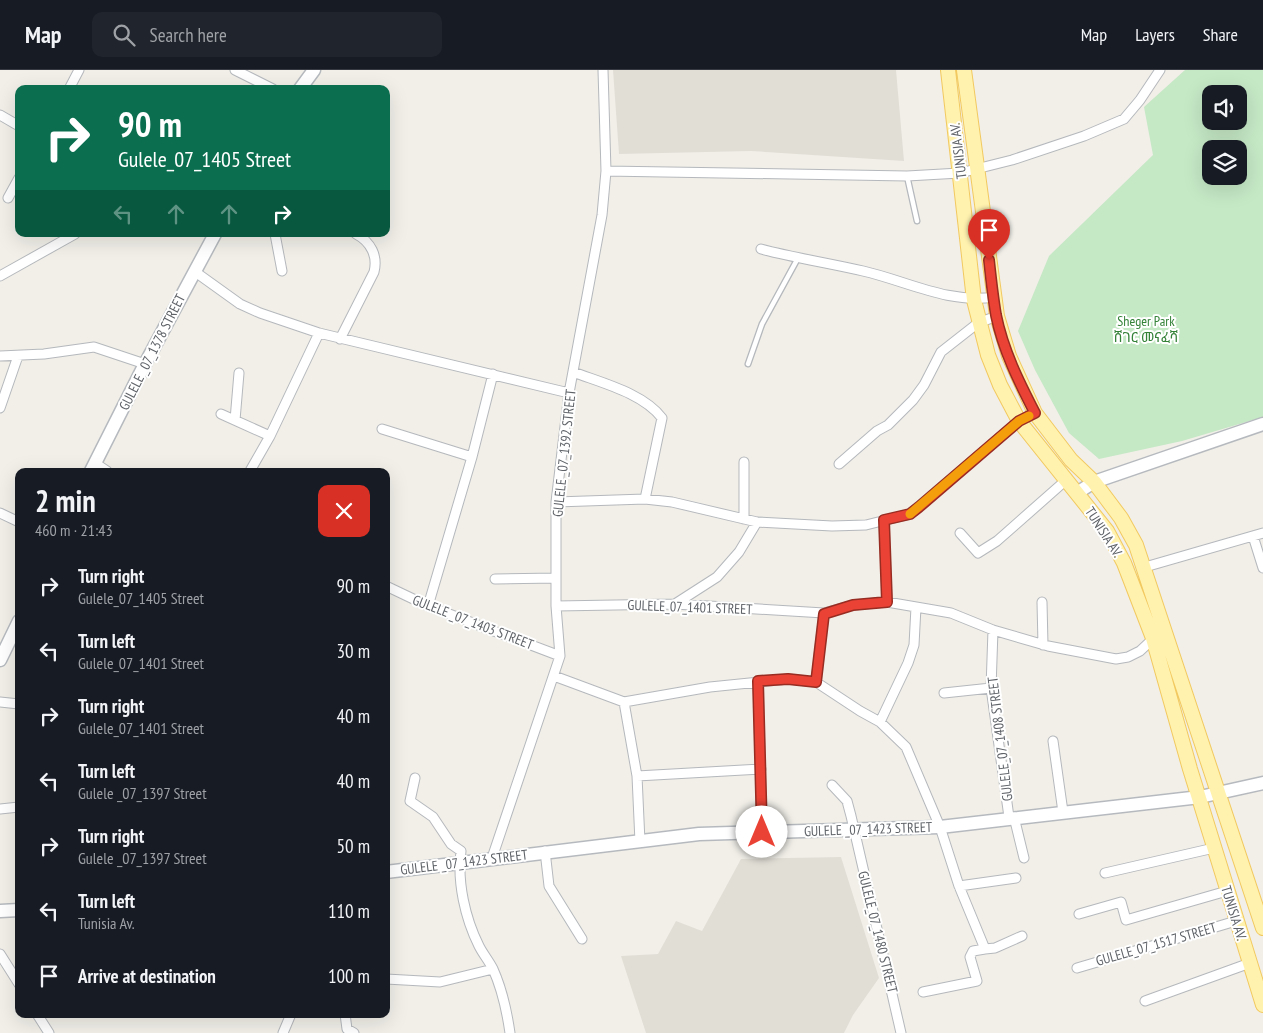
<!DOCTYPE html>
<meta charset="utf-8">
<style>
body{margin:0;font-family:"PT Sans Narrow","Noto Sans Ethiopic",sans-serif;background:#20242c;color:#f1f3f6;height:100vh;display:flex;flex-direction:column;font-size:19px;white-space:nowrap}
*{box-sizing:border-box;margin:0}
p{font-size:16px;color:#9ea1a6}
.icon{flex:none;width:28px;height:28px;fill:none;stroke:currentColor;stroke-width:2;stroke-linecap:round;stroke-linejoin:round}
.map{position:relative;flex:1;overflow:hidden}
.details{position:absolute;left:15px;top:398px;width:375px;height:550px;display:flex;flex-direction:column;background:#171b24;border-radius:10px;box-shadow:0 5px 20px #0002}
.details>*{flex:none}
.banner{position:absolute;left:15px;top:15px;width:375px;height:152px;border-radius:10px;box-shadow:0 5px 20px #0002;background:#0b6e4f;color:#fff;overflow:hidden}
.fabs{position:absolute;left:1202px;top:15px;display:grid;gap:10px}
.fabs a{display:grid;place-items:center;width:45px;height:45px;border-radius:10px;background:#171b24;box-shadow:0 5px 20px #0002;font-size:25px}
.pin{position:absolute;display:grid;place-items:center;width:42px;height:42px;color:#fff;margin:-51px -21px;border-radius:50% 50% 50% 0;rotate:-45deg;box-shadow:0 0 5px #0007}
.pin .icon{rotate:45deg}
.me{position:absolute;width:55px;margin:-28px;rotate:0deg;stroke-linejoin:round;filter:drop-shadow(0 0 4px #0008)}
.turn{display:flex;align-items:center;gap:18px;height:105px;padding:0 20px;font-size:22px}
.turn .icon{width:65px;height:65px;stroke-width:2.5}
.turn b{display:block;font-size:35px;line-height:42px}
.lanes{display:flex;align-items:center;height:48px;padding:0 20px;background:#0003;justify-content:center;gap:25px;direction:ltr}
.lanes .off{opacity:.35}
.round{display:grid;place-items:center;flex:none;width:52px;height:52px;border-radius:10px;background:#20242c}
.head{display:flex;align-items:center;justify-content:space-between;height:85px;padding:0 20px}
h1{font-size:30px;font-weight:700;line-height:38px}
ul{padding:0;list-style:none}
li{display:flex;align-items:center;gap:15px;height:65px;padding:0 20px}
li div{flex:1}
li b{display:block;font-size:19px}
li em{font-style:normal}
header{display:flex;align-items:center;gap:30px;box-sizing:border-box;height:70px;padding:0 25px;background:#171b24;border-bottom:1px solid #363941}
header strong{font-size:24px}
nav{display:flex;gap:28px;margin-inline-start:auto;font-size:18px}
.search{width:350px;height:45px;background:#20242c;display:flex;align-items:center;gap:12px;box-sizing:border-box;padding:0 18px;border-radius:10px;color:#9ea1a6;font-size:19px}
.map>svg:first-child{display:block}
.education{fill:#e1ded6}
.green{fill:#c5e8c5;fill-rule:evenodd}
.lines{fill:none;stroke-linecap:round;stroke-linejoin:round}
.lane-casing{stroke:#b5b8bc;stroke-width:7}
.street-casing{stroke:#b5b8bc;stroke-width:11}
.secondary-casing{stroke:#b6babf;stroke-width:15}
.primary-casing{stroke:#f2c960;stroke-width:16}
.lane{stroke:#fff;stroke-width:4.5}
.street{stroke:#fff;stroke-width:9}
.secondary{stroke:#fff;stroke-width:12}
.primary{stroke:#fff2af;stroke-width:14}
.route-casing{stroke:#982c22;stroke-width:12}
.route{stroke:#ea4335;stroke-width:9}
.slow{stroke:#f59e0b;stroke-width:9}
.labels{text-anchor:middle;stroke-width:4;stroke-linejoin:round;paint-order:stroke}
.street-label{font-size:14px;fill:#5f6368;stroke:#fff}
.park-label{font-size:14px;fill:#348238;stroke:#fff}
</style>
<header>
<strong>Map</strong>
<div class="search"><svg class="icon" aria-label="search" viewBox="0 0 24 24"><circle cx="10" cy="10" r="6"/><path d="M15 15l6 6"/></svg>Search here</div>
<nav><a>Map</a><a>Layers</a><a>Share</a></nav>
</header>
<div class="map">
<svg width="1263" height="963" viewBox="0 0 1263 963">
<rect width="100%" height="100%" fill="#f1efe8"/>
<path class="education" d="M613,0H896L904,91L751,81L619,84Z
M841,787L879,908L853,945L844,963H646L621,886L658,884L676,851L702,861L741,789Z"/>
<path class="green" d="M1185,0H1263V347L1182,371L1099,389L1069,363L1035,300L1018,261L1049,186L1153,85L1144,37ZM1211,24H1239V51H1211ZM1211,79H1239V106H1211Z"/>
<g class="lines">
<defs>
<path id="lane" d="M907,106L917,151
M748,294L762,254L798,188"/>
<path id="street" d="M235,0L273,19
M69,19L79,0
M0,45L19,56
M606,101L907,106L960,103L1012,90L1084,66L1124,49L1140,30L1160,0
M8,128L19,108
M275,164L282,201
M761,179C795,188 829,193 863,201C907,211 948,234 994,227
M194,201L240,234L260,243L319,263L569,323
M0,206L75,164
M340,269L374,202C378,186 371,172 356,164
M0,286L44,284L94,277L145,294
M573,302C602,313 643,323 662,348L645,429
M0,338L18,286
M221,344L270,366
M235,350L239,303
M382,359L472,387
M744,392V449
M95,393L107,401
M839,394L877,361L888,355L913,330L924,315L941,282L978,253L997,246
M250,401L270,366L319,263
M556,432L645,429L672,432L757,452L832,456L866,455L910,444L1019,351L1035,343
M0,443L19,452
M884,450L887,532
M960,463L978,483L997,471L1065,411
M1253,466L1263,498
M1145,497L1263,463
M495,509L556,508
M386,516L428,536L560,586
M1042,532L1043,575
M675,534L717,507L739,482L757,452
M428,536L472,387L493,304
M556,536L675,534L824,543L853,535L887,532L951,543L993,560L1048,576L1116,589L1128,587L1140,581L1156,566
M993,560L991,618L1009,747
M554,606L624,632
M758,611L762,762
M816,612L824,543
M944,623L991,618
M0,632L19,634
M624,632L710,617L788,609L816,612L860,641L880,652L906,677L940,757L959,816L985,879L995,878L1022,866
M624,632L637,706L640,772
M880,652L908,593L914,575L916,537
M1053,671L1063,742
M637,706L761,699
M415,708L410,731L433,747L451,774L461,781C457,812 465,848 479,876C483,884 489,891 493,899C502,919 507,942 510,963
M832,715L847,731L851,746L901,963
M0,739L19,737
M1014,747L1024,788
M545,781L549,816L582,869
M492,788L560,586L556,536V432L569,323L602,145L606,101L603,0
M1105,803L1214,778
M959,816L1016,808
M1079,844L1121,832L1126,850L1227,821
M0,884L19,914
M1077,898L1236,851
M386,909L440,912L493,899
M923,922L977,911L970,887L973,881L985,879
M1145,931L1250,893
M37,944L49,963
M345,944L347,959L354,963
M283,963L291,944"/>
<path id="secondary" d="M300,19L314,0
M91,401L145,294L215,164
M1077,423L1094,412L1263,354
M0,590L19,551
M386,802L699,764L940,757L1200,727L1263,713
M0,841L19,840"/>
<path id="primary" d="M948,0L974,230L988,285L1000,315L1019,351L1107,461L1124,493L1153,568L1190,699L1263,935
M964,0L997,246L1009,286L1035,343L1071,390L1094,412L1121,448L1136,475L1263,858"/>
</defs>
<use href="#lane" class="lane-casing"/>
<use href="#street" class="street-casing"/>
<use href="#secondary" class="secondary-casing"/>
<use href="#primary" class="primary-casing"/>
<use href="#lane" class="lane"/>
<use href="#street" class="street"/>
<use href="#secondary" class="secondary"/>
<use href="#primary" class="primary"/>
</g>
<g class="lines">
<defs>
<path id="route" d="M762,762L758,611L788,609L816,612L824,544L853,535L887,532L884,450L910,444L919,437L1019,351L1035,343C1019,312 1003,280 996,245C993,227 991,209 989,190"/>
</defs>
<use href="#route" class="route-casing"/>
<use href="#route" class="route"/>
<path class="slow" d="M910,444L1019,351L1029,346"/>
</g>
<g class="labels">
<g class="street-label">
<text transform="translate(958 81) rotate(-97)" y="5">TUNISIA AV.</text>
<text transform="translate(152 282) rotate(-63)" y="5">GULELE _07_1378 STREET</text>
<text transform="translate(564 383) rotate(-84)" y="5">GULELE _07_1392 STREET</text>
<text transform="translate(1104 462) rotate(57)" y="5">TUNISIA AV.</text>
<text transform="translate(690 537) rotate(2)" y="5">GULELE_07_1401 STREET</text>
<text transform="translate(473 552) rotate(21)" y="5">GULELE _07_1403 STREET</text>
<text transform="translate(1000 669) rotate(-97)" y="5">GULELE_07_1408 STREET</text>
<text transform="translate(868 759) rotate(-2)" y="5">GULELE _07_1423 STREET</text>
<text transform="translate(464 792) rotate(-7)" y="5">GULELE _07_1423 STREET</text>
<text transform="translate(1234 843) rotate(73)" y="5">TUNISIA AV.</text>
<text transform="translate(878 862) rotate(76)" y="5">GULELE_07_1480 STREET</text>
<text transform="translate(1156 874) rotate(-16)" y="5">GULELE_07_1517 STREET</text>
</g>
<g class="park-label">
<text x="1146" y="256">Sheger Park<tspan x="1146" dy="16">ሸገር መናፈሻ</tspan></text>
</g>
</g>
</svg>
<div class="fabs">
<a><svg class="icon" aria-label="sound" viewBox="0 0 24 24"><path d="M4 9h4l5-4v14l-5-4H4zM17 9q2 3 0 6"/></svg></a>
<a><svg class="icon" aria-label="layers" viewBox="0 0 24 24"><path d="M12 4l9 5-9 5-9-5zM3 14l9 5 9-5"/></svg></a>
</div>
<div class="pin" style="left:989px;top:190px;background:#d93025"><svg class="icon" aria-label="arrive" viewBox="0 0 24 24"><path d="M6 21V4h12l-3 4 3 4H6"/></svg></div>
<svg class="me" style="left:762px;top:762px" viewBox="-20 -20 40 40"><circle r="19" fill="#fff"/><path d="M0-13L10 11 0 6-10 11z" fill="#ea4335"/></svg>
<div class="banner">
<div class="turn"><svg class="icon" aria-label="right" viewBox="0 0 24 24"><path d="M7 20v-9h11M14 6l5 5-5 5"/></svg><div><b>90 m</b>Gulele_07_1405 Street</div></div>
<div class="lanes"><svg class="icon off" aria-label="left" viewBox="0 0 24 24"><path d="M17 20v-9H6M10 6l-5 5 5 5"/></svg><svg class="icon off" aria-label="ahead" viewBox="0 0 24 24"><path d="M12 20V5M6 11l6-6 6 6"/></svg><svg class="icon off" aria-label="ahead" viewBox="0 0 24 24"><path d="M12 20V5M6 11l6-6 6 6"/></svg><svg class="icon" aria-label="right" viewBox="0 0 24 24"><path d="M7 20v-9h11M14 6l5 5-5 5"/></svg></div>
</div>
<section class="details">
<div class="head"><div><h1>2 min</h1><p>460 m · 21:43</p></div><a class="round" style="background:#d93025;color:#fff"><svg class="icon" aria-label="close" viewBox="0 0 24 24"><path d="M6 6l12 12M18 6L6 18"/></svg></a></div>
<ul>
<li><svg class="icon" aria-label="right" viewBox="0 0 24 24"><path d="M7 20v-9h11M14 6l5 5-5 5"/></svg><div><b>Turn right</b><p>Gulele_07_1405 Street</p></div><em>90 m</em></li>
<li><svg class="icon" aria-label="left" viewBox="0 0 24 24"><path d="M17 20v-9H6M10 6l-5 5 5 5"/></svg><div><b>Turn left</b><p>Gulele_07_1401 Street</p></div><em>30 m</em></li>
<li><svg class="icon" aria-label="right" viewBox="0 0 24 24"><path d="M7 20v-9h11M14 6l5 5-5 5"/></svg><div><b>Turn right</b><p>Gulele_07_1401 Street</p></div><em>40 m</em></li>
<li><svg class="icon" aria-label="left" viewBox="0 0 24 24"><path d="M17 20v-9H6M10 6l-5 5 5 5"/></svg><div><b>Turn left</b><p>Gulele _07_1397 Street</p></div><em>40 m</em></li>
<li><svg class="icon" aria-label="right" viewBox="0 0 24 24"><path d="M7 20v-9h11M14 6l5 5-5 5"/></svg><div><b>Turn right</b><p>Gulele _07_1397 Street</p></div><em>50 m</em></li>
<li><svg class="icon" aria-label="left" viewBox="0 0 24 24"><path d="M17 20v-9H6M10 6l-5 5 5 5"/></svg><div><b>Turn left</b><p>Tunisia Av.</p></div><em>110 m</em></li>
<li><svg class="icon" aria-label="arrive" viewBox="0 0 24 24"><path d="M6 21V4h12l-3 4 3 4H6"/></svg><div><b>Arrive at destination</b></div><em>100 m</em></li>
</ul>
</section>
</div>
